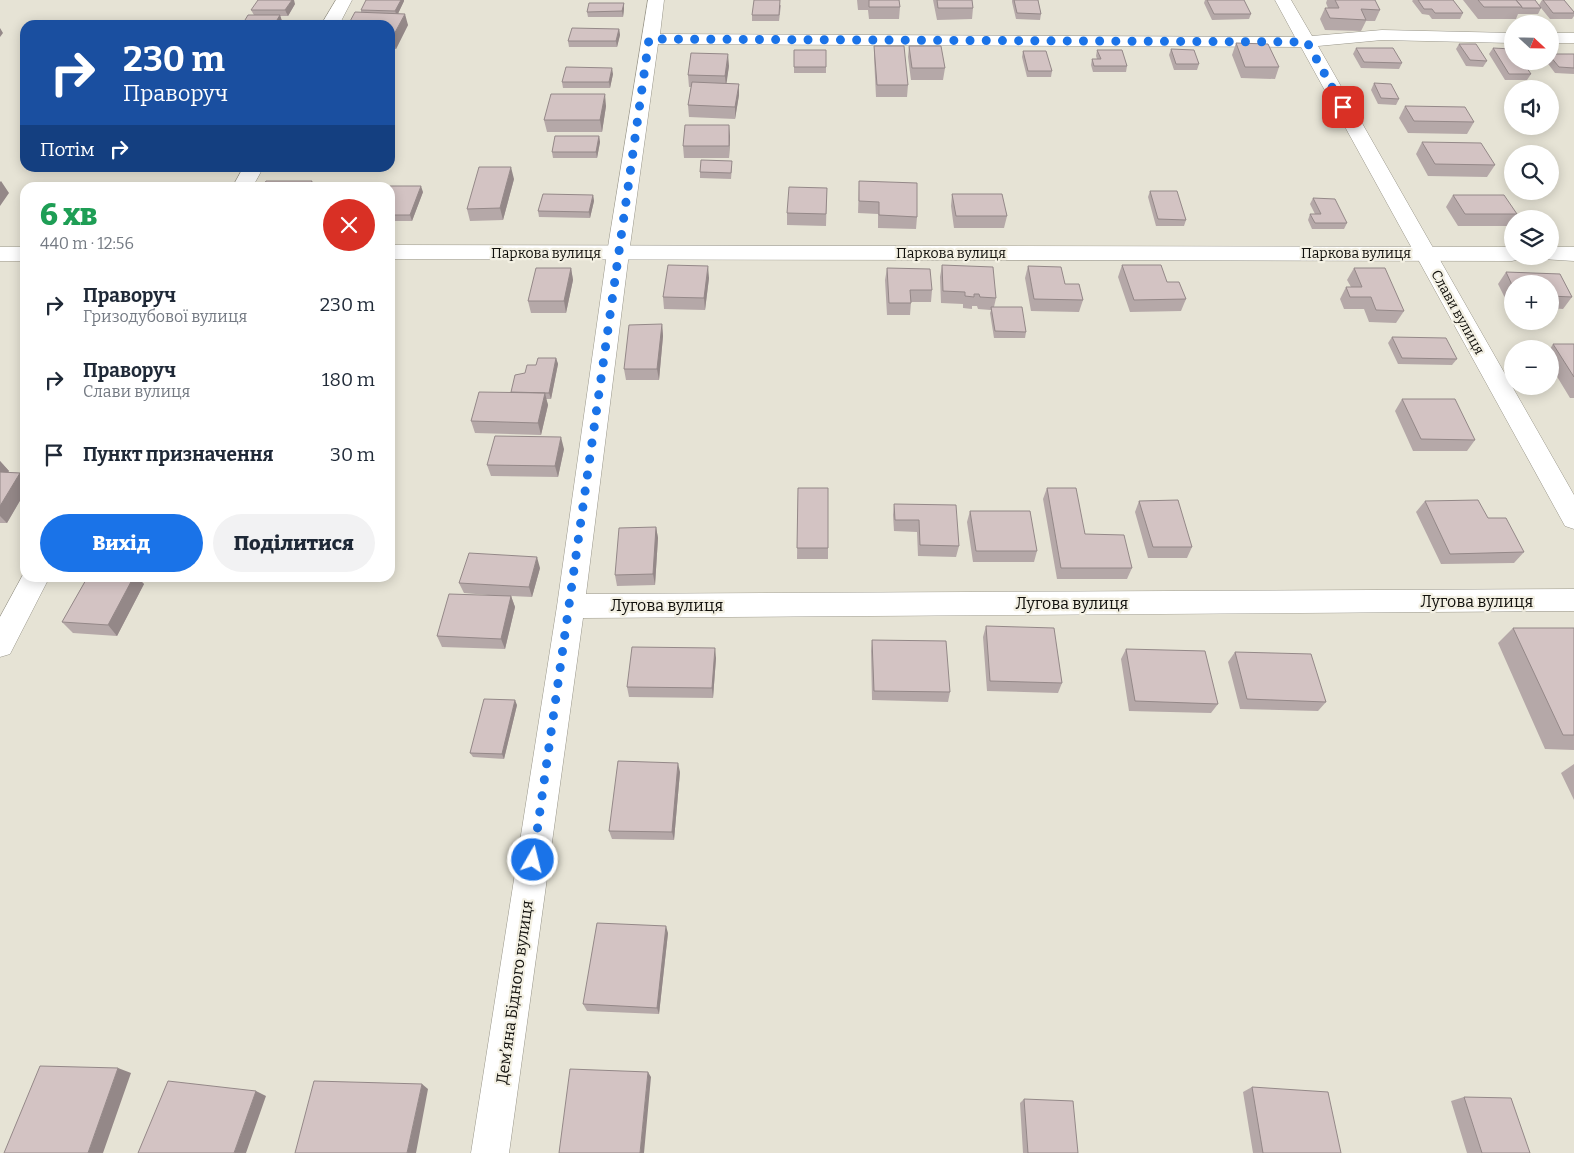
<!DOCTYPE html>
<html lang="uk">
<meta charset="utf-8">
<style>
body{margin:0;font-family:Bitter,serif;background:#f2f2f3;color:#1f2937;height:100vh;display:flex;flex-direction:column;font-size:19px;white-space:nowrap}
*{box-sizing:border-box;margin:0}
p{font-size:16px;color:#747a83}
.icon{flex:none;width:28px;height:28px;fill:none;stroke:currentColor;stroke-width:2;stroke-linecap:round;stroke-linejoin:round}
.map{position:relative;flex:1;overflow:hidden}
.drawer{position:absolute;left:20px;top:182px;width:375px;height:400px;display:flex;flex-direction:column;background:#fff;border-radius:15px;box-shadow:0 2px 12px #0003}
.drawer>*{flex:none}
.hud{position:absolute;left:20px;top:20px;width:375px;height:152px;border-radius:15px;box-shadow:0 2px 12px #0003;background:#1a4fa0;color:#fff;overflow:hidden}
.needle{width:32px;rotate:112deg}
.controls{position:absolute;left:1504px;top:15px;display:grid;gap:10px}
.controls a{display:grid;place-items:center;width:55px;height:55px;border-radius:50%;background:#fff;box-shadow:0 2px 12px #0003;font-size:25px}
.pin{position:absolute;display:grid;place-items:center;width:42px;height:42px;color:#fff;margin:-21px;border-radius:10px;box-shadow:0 2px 8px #0006}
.me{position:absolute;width:55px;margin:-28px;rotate:8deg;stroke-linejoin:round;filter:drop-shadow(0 0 4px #0008)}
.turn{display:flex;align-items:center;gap:18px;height:105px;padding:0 20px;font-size:22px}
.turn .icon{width:65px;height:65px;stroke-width:2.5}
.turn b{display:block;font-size:35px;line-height:42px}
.then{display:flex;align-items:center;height:48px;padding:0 20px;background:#0003;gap:10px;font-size:19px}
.round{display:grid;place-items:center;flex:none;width:52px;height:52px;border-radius:26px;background:#f2f2f3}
.head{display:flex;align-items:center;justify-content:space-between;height:85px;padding:0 20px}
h1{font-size:30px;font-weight:800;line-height:38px;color:#1e9e55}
.cta{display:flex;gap:10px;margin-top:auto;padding:10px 20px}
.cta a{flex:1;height:58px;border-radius:30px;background:#1a73e8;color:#fff;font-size:20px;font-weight:800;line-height:58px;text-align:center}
.cta a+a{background:#f2f2f3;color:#1f2937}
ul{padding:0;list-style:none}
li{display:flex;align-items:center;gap:15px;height:75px;padding:0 20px}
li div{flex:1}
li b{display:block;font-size:19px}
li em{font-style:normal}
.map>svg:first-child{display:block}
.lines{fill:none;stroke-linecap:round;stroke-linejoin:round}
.minor-casing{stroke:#99968a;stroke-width:1}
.tertiary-casing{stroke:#99968a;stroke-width:1}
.minor{fill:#fff;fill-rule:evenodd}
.tertiary{fill:#fff;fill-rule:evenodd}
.wall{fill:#b5a8a8}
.shaded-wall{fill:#948888}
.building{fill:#d3c3c3;stroke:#948888}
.route{stroke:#1a73e8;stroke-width:9;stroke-dasharray:0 16.2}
.labels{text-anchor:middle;stroke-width:4.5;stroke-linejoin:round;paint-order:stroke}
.far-street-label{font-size:14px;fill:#11100c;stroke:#f3f0e3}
.street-label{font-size:16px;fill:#11100c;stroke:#f3f0e3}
</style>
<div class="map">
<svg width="1574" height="1153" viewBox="0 0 1574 1153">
<rect width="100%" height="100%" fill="#e6e3d5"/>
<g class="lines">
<defs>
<path id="minor" d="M336,0H352L339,25H321Z
M648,0H664L660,34L1295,37L1275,0H1291L1312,36L1382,30L1512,33V43L1382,40L1318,46L1574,495V529L1565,526L1301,47L658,44L629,253L586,594L1574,589V611L583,618L509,1153H471L557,606L607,253Z
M1550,33H1574V43H1550Z
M243,168H263L252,188H232Z
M25,571V578H49L10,654L0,657V617Z"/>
<path id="tertiary" d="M390,245L1512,247V256H1521L1520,259L1512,261L390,259Z
M0,247H25V261H0Z
M1550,247H1574V261L1542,259L1541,256H1550Z"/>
</defs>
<use href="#minor" class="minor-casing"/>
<use href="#tertiary" class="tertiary-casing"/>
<use href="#minor" class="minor"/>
<use href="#tertiary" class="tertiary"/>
</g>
<path class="wall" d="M366,0H404V1L398,13L408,25L396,49H390V25L361,13V10Z
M857,0H899L900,7L899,19H869L868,10H858Z
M933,0H972L973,8L972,19L937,20Z
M1012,0H1038L1041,14L1040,20L1016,19L1012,2Z
M1205,0H1244L1251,14L1249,19L1212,20L1204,3Z
M1327,0H1375L1380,10L1375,21H1366L1361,31L1325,30L1320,19L1325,8H1328L1326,3Z
M1413,0H1453L1463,13L1460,19H1432L1429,15L1422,14L1412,1Z
M1463,0H1535L1539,5L1542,0H1564L1574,12V16L1572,19H1550L1541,8L1538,14H1518L1516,19H1478Z
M624,3V9L623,17H588L587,12Z
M295,4L288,16H280L282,21L254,15L251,10Z
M781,5L779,21H752V15Z
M619,29L620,35L617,47H569L568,41Z
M1236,43L1279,67L1275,79L1241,78L1232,55Z
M1459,44L1487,61L1483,67L1466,66L1456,49Z
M874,46L908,85L907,97H876L874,57Z
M909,46L945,68L943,80H911L908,57Z
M1356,48L1402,63L1399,69L1361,68L1353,54Z
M1493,48L1531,74L1527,80H1505L1489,54Z
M1171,49L1199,64L1197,70H1174L1169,55Z
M794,50H826V73H794Z
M1097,50L1127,66L1126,72H1093L1091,65L1092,59H1097L1096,56Z
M1023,51L1052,71L1051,77H1027L1022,57Z
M1550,54H1574V74L1555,73L1546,61H1550Z
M729,66L726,83L739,84V95L735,119L689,117L688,105L691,87H689L688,75Z
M613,74L610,88H563L562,82Z
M1374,83L1399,99L1396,105L1378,104L1371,90Z
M606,106L602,132H547L544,120Z
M1405,106L1474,122L1467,134L1408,133L1399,118Z
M599,136L600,142L597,158H553L552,152Z
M730,136L729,158H684L683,146Z
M1422,142L1495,165L1487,177L1428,176L1416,154Z
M732,167L731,179L700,178V172Z
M514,179L503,220L470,221L467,209Z
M859,181L917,217L916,229L878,228V214L858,213Z
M390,188L423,192L412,221H390Z
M827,188L826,226L787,225V213Z
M1150,191L1186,220L1184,226H1156L1148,197Z
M952,194L1007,216L1004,228H954L951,206Z
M593,195L594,201L590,218L539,217L538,211Z
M1453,195L1517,214L1514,219H1512V221L1509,226H1458L1446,207Z
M1313,198L1347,223L1344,229H1312L1308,220L1310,214H1315L1310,204Z
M942,265L996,298L994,307L1026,332L1025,338H994L990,313L991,310L978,309L977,306H972V309L963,308V304L941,303L940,277Z
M1122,265L1167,282L1186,299L1181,311L1130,312L1118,277Z
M1028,266L1065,284L1083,300L1079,312L1031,311L1025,278Z
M571,268L573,280L566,313H531L528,301Z
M887,268L932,290L931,302H911L910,315H887L885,280Z
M1354,268L1404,311L1396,323L1369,322L1364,309H1344L1340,299L1346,287H1351L1347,280Z
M1506,272L1560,274L1572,297L1563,309L1550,308V284H1512V306H1509L1498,284Z
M709,278L705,310L664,309L663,297Z
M662,324L663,336L659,380H626L624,369Z
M1392,337L1457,359L1452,365L1398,364L1388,343Z
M1553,344H1574V398H1570L1550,365V349Z
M556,358L558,364L551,399H546L548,405L541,435L475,433L471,421L511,392L525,373L536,365Z
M1402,399L1475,440L1467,451H1413L1395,411Z
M564,449L558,477L491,476L487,465Z
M0,461L9,471L8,472L20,473L25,479V492L7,523H0Z
M798,488L828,548V559H797Z
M1047,488L1085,534L1132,568L1127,579H1057L1043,499Z
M1139,501L1192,547L1187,558H1148L1135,512Z
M1425,501L1488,518L1524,552L1514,563L1441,564L1416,512Z
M894,504L959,546L956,557L918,556L917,532L894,531L893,515Z
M970,511L1037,551L1034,562H973L967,522Z
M656,527L658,538L655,585L617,586L615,575Z
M540,568L532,597L511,596L515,607L505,649L442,647L437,636L500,596L464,593L459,583Z
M87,578H138L144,584L117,636L73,633L62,622Z
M986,626L1062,683L1058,693L987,691L983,637Z
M1513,628H1574V750L1545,749L1498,643Z
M872,640L950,692L948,702L872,700L871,651Z
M1126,649L1218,704L1211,713L1129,711L1121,659Z
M1235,652L1326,702L1318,711L1240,709L1228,662Z
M716,658L713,698L629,697L627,687Z
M517,705L504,759L473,757L470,753Z
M1574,764V800L1561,773Z
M680,772L674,840L612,839L609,831Z
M668,933L659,1014L587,1011L583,1004Z
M1252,1087L1341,1153H1253L1243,1092Z
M1464,1097L1530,1153H1467L1451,1101Z
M1024,1099L1078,1153H1023L1020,1103Z"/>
<path class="shaded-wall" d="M292,0H294L295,4L288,16L285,10Z
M401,0H404V1L397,16L395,11Z
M624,3V9L623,17L622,11Z
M405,14L408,25L396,49L392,38Z
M280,15L282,21L280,25H274Z
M0,28L3,33L0,37Z
M619,29L620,35L617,47L616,41Z
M728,54L729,66L726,87L725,76Z
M612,68L613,74L610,88L609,82Z
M739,84V95L735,119V107Z
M605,94L606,106L602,132L600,120Z
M729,125L730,136L729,158Z
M599,136L600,142L597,158L596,152Z
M511,167L514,179L503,220L500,208Z
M1,181L9,193L0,206V182Z
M312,181L315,188H309Z
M421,186L423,192L412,221L410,215Z
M593,195L594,201L590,218L589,212Z
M708,266L709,278L705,310L704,298Z
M571,268L573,280L566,313L564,301Z
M390,279L392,285L390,291Z
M662,324L663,336L659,380L657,369Z
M556,358L558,364L551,399L549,393Z
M545,393L548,405L541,435L538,423Z
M561,437L564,449L558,477L555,466Z
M0,461L9,471L1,483L0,482Z
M20,473L25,479V492L7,523L0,516V506Z
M656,527L658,538L655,585L653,574Z
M537,557L540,568L532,597L529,587Z
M133,578H138L144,584L117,636L108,625Z
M511,596L515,607L505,649L501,639Z
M715,648L716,658L713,698L712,688Z
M515,700L517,705L504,759L502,754Z
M678,763L680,772L674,840L672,832Z
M666,926L668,933L659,1014L657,1008Z
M118,1068L131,1073L103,1153H88Z
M648,1072L651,1077L644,1153H640Z
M422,1084L428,1089L416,1153H407Z
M256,1091L266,1096L246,1153H234Z"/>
<path class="building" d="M258,0H292L285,10H251Z
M366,0H401L395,11L361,10Z
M754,0H780L779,15H752Z
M869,0H899L900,7H869Z
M937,0H972L973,8H938Z
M1014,0H1038L1041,14L1017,13Z
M1207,0H1244L1251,14H1214Z
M1335,0H1375L1380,10L1361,9L1366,20L1330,18L1325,8H1339Z
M1418,0H1453L1463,13H1435L1432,9H1424Z
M1478,0H1516L1522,7H1484Z
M1516,0H1535L1541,8H1522V7Z
M1543,0H1564L1574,12V13H1553Z
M589,3H624L622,11L587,12Z
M355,12L405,14L392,38H390V25H348Z
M248,15H280L274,25H242Z
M572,28L619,29L616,41H568Z
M1236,43L1268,44L1279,67H1245Z
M1459,44H1476L1487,61L1470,60Z
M874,46H904L908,85H877Z
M909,46H941L945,68H912Z
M1356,48H1393L1402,63L1364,62Z
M1493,48L1512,49V61H1522L1531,74H1509Z
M1171,49L1194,50L1199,64H1176Z
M794,50H826V67H794Z
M1097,50H1122L1127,66H1094L1092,59H1101Z
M1023,51H1046L1052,71H1028Z
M691,53L728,54L725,76L688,75Z
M1550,54H1574V68L1559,67L1550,56Z
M566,67L612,68L609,82H562Z
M692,82L739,84L735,107L688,105Z
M1374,83L1391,84L1399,99L1381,98Z
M551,94H605L600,120H544Z
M1405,106L1465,107L1474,122L1414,121Z
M685,125H729V146H683Z
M555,136H599L596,152H552Z
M1422,142L1481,143L1495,165L1435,164Z
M701,160L732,161L731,173L700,172Z
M479,167H511L500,208L467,209Z
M266,181H312L309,188H262Z
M859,181L917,183V217L879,215V202L859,201Z
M390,186H421L410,215H390V188H389Z
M789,187L827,188L826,214L787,213Z
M1150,191H1177L1186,220L1158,219Z
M543,194L593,195L589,212L538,211Z
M952,194H1002L1007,216H956Z
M1453,195H1504L1517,214H1465Z
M1313,198L1335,199L1347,223H1315L1310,214H1321Z
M668,265L708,266L704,298L663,297Z
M942,265L993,267L996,298L980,297L979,294H974V297L965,296V292L943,291Z
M1122,265H1161L1167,282H1179L1186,299L1134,300Z
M1028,266L1061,267L1065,284H1079L1083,300L1034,299Z
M536,268H571L564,301H528Z
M887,268L930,269L932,290H910L911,303H889Z
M1354,268H1385L1404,311L1376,310L1371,297H1350L1346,287H1362Z
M1506,272L1560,274L1572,297L1550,296V284H1512V285Z
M991,307H1022L1026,332L995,331Z
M662,324L657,369H624L629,325Z
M1392,337L1446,338L1457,359L1402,358Z
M1553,344H1574V377Z
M538,358H556L549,393L511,392L515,375L525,373L527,365H536Z
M479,392L545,393L538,423L471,421Z
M1402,399H1455L1475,440L1421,439Z
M495,436L561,437L555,466L487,465Z
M0,472L20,473L0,506Z
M798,488H828V548H797Z
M1047,488H1076L1085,534L1124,535L1132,568H1061Z
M1178,500L1192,547H1153L1139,501Z
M1478,500L1488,518H1506L1524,552L1450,554L1425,501Z
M894,504L956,505L959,546L920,545L919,520H895Z
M970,511H1030L1037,551H976Z
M656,527L653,574L615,575L619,528Z
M469,553L537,557L529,587L459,583Z
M87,578H133L108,625L62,622Z
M449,594L511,596L501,639L437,636Z
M986,626L1054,628L1062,683L990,681Z
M1513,628H1574V735H1563Z
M872,640L946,641L950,692L874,691Z
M632,647L715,648L712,688L627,687Z
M1126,649L1205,651L1218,704L1135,701Z
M1235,652L1311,654L1326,702L1247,699Z
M484,699L515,700L502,754L470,753Z
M618,761L678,763L672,832L609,831Z
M597,923L666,926L657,1008L583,1004Z
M40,1066L118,1068L88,1153H4Z
M570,1069L648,1072L640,1153H559Z
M168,1081L256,1091L234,1153H138Z
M314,1081L422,1084L407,1153H295Z
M1252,1087L1328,1092L1341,1153H1263Z
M1464,1097L1511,1098L1530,1153H1482Z
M1024,1099L1073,1101L1078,1153H1028Z"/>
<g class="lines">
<path class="route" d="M533,860L649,39L1307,42L1343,107"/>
</g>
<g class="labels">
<g class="far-street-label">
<text x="546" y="258">Паркова вулиця</text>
<text x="951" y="258">Паркова вулиця</text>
<text x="1356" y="258">Паркова вулиця</text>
<text transform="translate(1458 312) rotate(61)" y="5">Слави вулиця</text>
</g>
<g class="street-label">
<text x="1477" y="607">Лугова вулиця</text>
<text x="1072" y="609">Лугова вулиця</text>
<text x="667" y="611">Лугова вулиця</text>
<text transform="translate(514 992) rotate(-82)" y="6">Дем’яна Бідного вулиця</text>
</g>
</g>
</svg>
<div class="controls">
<a><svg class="needle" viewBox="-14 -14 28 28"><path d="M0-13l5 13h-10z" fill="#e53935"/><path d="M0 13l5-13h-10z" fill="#747a83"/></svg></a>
<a><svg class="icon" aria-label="sound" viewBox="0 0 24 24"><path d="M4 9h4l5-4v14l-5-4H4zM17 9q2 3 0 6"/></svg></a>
<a><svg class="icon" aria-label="search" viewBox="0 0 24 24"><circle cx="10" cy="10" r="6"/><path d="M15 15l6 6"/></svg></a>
<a><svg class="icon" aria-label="layers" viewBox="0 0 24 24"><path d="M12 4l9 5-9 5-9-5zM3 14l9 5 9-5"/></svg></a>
<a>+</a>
<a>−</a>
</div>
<div class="pin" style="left:1343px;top:107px;background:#d93025"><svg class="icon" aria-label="arrive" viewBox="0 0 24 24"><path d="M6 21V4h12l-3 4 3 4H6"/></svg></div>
<svg class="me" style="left:533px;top:860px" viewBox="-20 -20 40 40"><circle r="17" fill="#1a73e8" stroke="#fff" stroke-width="3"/><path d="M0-11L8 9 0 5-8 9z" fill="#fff"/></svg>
<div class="hud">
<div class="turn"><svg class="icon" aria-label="right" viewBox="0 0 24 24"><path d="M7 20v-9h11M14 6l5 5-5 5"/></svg><div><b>230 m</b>Праворуч</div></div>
<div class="then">Потім<svg class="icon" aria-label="right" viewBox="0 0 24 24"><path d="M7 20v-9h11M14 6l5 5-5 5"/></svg></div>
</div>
<section class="drawer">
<div class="head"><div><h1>6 хв</h1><p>440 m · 12:56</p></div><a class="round" style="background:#d93025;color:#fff"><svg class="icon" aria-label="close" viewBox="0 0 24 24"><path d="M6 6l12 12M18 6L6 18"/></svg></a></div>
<ul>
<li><svg class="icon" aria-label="right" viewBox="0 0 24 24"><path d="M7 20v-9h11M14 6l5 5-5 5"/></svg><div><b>Праворуч</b><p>Гризодубової вулиця</p></div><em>230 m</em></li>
<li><svg class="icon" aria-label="right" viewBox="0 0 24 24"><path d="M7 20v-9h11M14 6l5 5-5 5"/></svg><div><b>Праворуч</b><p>Слави вулиця</p></div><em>180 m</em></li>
<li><svg class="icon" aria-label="arrive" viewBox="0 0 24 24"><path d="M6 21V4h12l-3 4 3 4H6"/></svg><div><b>Пункт призначення</b></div><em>30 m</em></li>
</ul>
<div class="cta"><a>Вихід</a><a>Поділитися</a></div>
</section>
</div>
